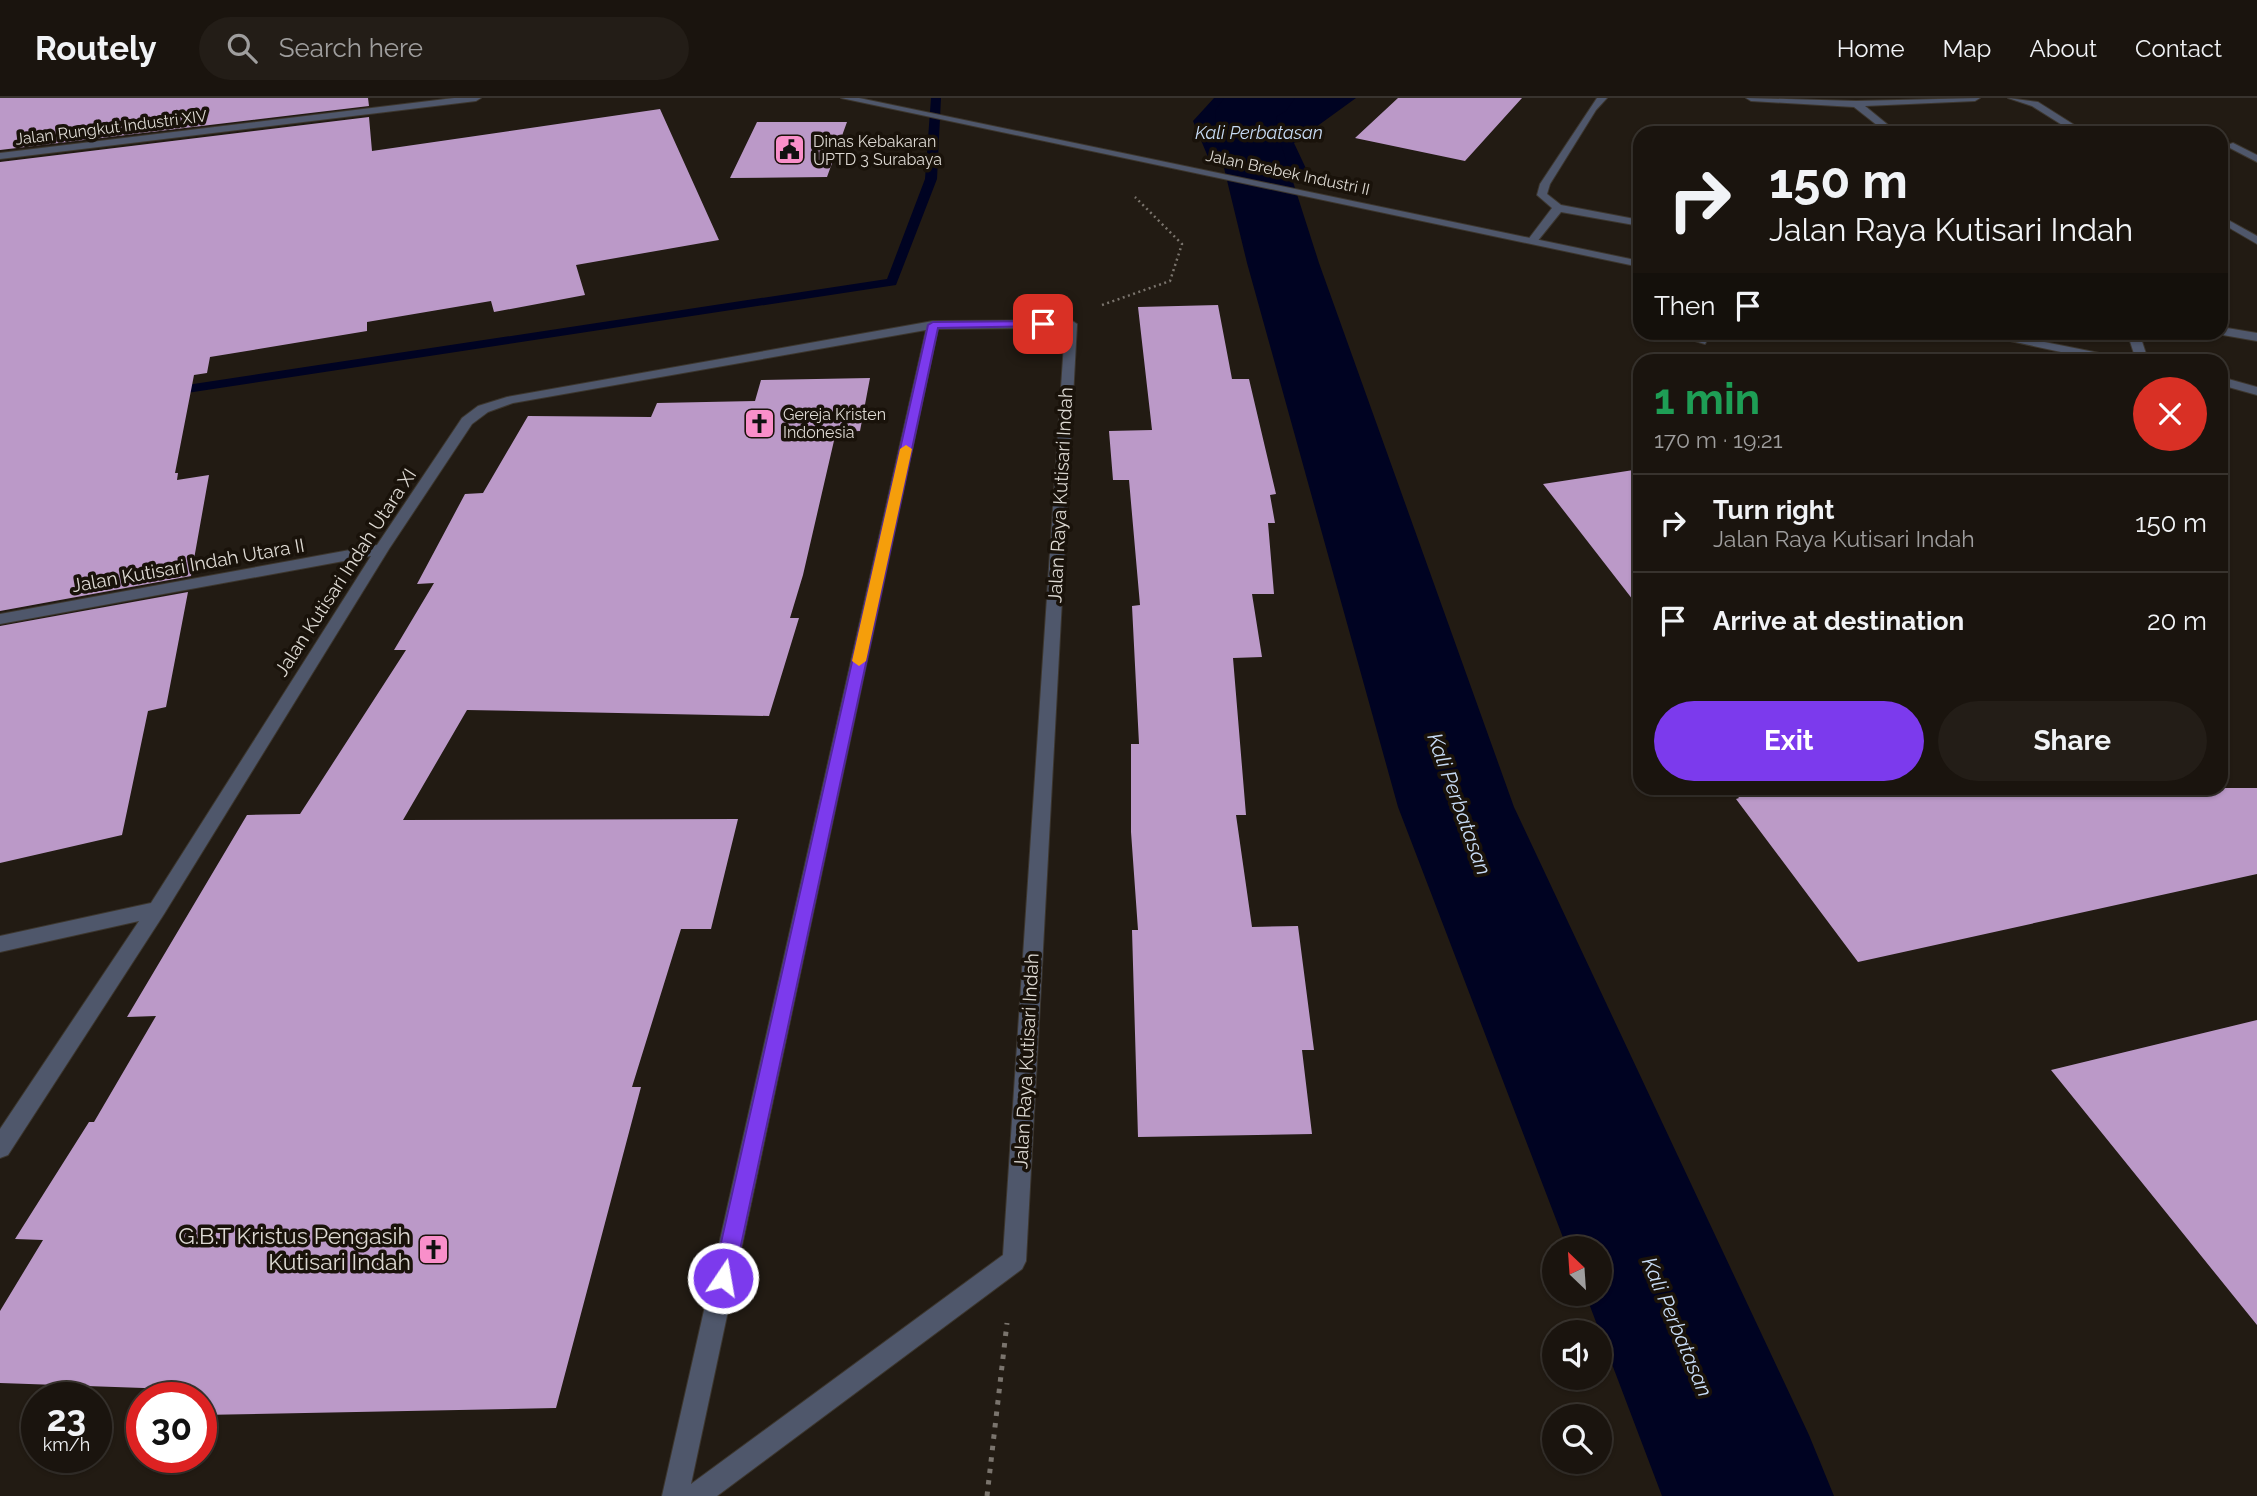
<!DOCTYPE html>
<meta charset="utf-8">
<style>
body{margin:0;font-family:Raleway,sans-serif;background:#231d17;color:#f1f3f6;height:100vh;display:flex;flex-direction:column;font-size:26px;white-space:nowrap}
*{box-sizing:border-box;margin:0}
p{font-size:23px;color:#9f9e9e}
.icon{flex:none;width:38px;height:38px;fill:none;stroke:currentColor;stroke-width:2;stroke-linecap:round;stroke-linejoin:round}
.map{position:relative;flex:1;overflow:hidden}
.drawer{position:absolute;left:1633px;top:256px;width:595px;height:441px;display:flex;flex-direction:column;background:#1a140e;border-radius:21px;box-shadow:0 2px 5px #0004,0 0 0 2px #38332e}
.drawer>*{flex:none}
.top-card{position:absolute;left:1633px;top:28px;width:595px;height:214px;border-radius:21px;box-shadow:0 2px 5px #0004,0 0 0 2px #38332e;background:#1a140e;color:#f1f3f6;overflow:hidden}
.needle{width:46px;rotate:335deg}
.controls{position:absolute;left:1542px;top:1138px;display:grid;gap:14px}
.controls a{display:grid;place-items:center;width:70px;height:70px;border-radius:50%;background:#1a140e;box-shadow:0 2px 5px #0004,0 0 0 2px #38332e;font-size:35px}
.speed{position:absolute;left:21px;top:1284px;display:flex;gap:14px;font-size:35px;font-weight:700;text-align:center}
.speed>*{display:grid;place-content:center;width:91px;height:91px;border-radius:50%;background:#1a140e;box-shadow:0 2px 5px #0004,0 0 0 2px #38332e;line-height:1}
.speed small{font-size:18px;font-weight:400}
.speed .limit{border:10px solid #d22;background:#fff;color:#111}
.pin{position:absolute;display:grid;place-items:center;width:60px;height:60px;color:#fff;margin:-30px;border-radius:14px;box-shadow:0 4px 10px #0006}
.me{position:absolute;width:77px;margin:-38px;rotate:12deg;stroke-linejoin:round;filter:drop-shadow(0 0 5px #0008)}
.turn{display:flex;align-items:center;gap:24px;height:147px;padding:0 21px;font-size:32px}
.turn .icon{width:91px;height:91px;stroke-width:2.5}
.turn b{display:block;font-size:49px;line-height:60px}
.then{display:flex;align-items:center;height:66px;padding:0 21px;background:#0003;gap:14px;font-size:26px}
.round{display:grid;place-items:center;flex:none;width:74px;height:74px;border-radius:37px;background:#231d17}
.head{display:flex;align-items:center;justify-content:space-between;height:119px;padding:0 21px}
h1{font-size:42px;font-weight:700;line-height:52px;color:#1e9e55}
.primary-button{display:flex;gap:14px;margin-top:auto;padding:14px 21px}
.primary-button a{flex:1;height:80px;border-radius:42px;background:#7c3aed;color:#fff;font-size:28px;font-weight:700;line-height:80px;text-align:center}
.primary-button a+a{background:#231d17;color:#f1f3f6}
ul{padding:0;list-style:none}
li{display:flex;align-items:center;gap:21px;height:98px;padding:0 21px;border-top:2px solid #38332e}
li div{flex:1}
li b{display:block;font-size:26px}
li em{font-style:normal}
header{display:flex;align-items:center;gap:42px;box-sizing:border-box;height:98px;padding:0 35px;background:#1a140e;border-bottom:2px solid #38332e}
header strong{font-size:33px}
nav{display:flex;gap:38px;margin-inline-start:auto;font-size:24px}
.search{width:490px;height:63px;background:#231d17;display:flex;align-items:center;gap:18px;box-sizing:border-box;padding:0 24px;border-radius:38px;color:#9f9e9e;font-size:26px}
.map>svg:first-child{display:block}
.water{fill:#000322}
.lines{fill:none;stroke-linecap:round;stroke-linejoin:round}
.stream{fill:#000322;fill-rule:evenodd}
.river{fill:#000322;fill-rule:evenodd}
.building{fill:#bb99c8}
.service-casing{stroke:#3c362e;stroke-width:2}
.minor-casing{stroke:#3c362e;stroke-width:2}
.tertiary-casing{stroke:#3c362e;stroke-width:2}
.path-far1{stroke:#7a746d;stroke-width:2.5;stroke-dasharray:2 3.5;stroke-linecap:butt}
.path{stroke:#7a746d;stroke-width:5;stroke-dasharray:4.5 7;stroke-linecap:butt}
.service{fill:#4f576b;fill-rule:evenodd}
.minor{fill:#4f576b;fill-rule:evenodd}
.tertiary{fill:#4f576b;fill-rule:evenodd}
.route{fill:#7c3aed;stroke:#51269a;stroke-width:2}
.slow{fill:#f59e0b}
.labels{text-anchor:middle;stroke-width:7;stroke-linejoin:round;paint-order:stroke}
.far-street-label{font-size:16px;fill:#ddd9d3;stroke:#19120a}
.far-poi-label{font-size:16px;fill:#ddd9d3;stroke:#19120a;text-anchor:start}
.far-water-label{font-size:18px;font-style:italic;fill:#c7dbf5;stroke:#19120a}
.street-label{font-size:19px;fill:#ddd9d3;stroke:#19120a}
.water-label{font-size:21px;font-style:italic;fill:#c7dbf5;stroke:#19120a}
.near-poi-label{font-size:23px;fill:#ddd9d3;stroke:#19120a;text-anchor:end}
</style>
<header>
<strong>Routely</strong>
<div class="search"><svg class="icon" aria-label="search" viewBox="0 0 24 24"><circle cx="10" cy="10" r="6"/><path d="M15 15l6 6"/></svg>Search here</div>
<nav><a>Home</a><a>Map</a><a>About</a><a>Contact</a></nav>
</header>
<div class="map">
<svg width="2257" height="1398" viewBox="0 0 2257 1398">
<rect width="100%" height="100%" fill="#221b13"/>
<path class="water" d="M1214,0H1356L1294,45L1310,79L1208,59L1193,23Z"/>
<g class="lines">
<path class="stream" d="M931,0H941L937,81L896,187L167,298L160,294L167,290L887,181L925,81Z"/>
<path class="river" d="M1224,0H1295L1286,13L1276,19L1278,37L1319,165L1514,709L1809,1337L1834,1398H1662L1585,1195H1600V1150H1567L1398,709L1247,165L1216,37L1215,13Z"/>
</g>
<path class="building" d="M0,0H368L369,8L0,52Z
M1398,0H1522L1465,63L1355,40Z
M660,11L719,142L576,167L585,197L494,214L491,203L367,224V233L210,259L207,275L194,277L175,375H178L177,382L209,377L191,478L0,513V64L369,19L372,53Z
M757,24H847L827,79L730,80Z
M1218,207L1232,281H1249L1276,396L1270,397L1275,425H1268L1274,496H1252L1262,559L1233,560L1246,717H1236L1252,829L1298,828L1314,952H1302L1312,1036L1138,1039L1132,832H1138L1131,734V646H1139L1132,508L1140,507L1129,382H1113L1109,333L1152,332L1138,209Z
M870,280L860,333L836,334L803,477L790,520H799L769,618L467,612L403,722L738,721L711,831H681L632,989H641L556,1310L201,1317V1292L0,1285V1213L43,1142L15,1141L89,1024H94L156,918L127,919L247,717L300,716L406,552H394L434,485L417,486L465,396L483,395L528,318L651,319L657,305L755,303L761,282Z
M1640,371V511L1543,386Z
M188,494L166,609L148,613L122,737L0,765V528Z
M1731,690H2257V776L1858,864L1736,701L1739,700Z
M2257,922V1227L2051,972Z"/>
<g class="lines">
<defs>
<path id="service" d="M1597,0H1607L1596,12L1550,86L1547,96L1561,107L1640,122V128L1561,114L1536,145H1528L1527,143L1552,110L1537,97L1540,86Z
M1746,0L1856,3L1980,0L1975,3L1865,8L1898,35H1887L1854,9L1751,3Z
M2008,0L2038,4L2087,35H2075L2032,8Z
M2233,45L2257,57V64L2230,50V46Z
M2221,118L2257,138V146L2221,125Z
M2221,229L2257,235V243L2217,236L2221,234Z
M1700,234H1712L1705,246L1695,243Z
M2127,234H2139L2148,262H2136Z"/>
<path id="minor" d="M1071,222L1077,226L1026,1163L1022,1171L717,1398H662L926,232L513,305L488,314L472,326L389,451L164,816L8,1057L0,1060V1031L139,823L0,854V838L151,805L371,458L0,526V516L377,447L462,320L478,308L507,299L933,223ZM1065,230L1003,1157L691,1386L938,231Z"/>
<path id="tertiary" d="M454,0H481L476,3L0,61V55Z
M841,0H859L1640,163V169Z
M1969,234H1995L2114,258L2120,262H2098Z
M2221,279L2257,289V297L2221,287Z"/>
</defs>
<use href="#service" class="service-casing"/>
<use href="#minor" class="minor-casing"/>
<use href="#tertiary" class="tertiary-casing"/>
<path class="path-far1" d="M1102,207L1170,183L1182,146L1135,99"/>
<path class="path" d="M987,1398L1007,1225"/>
<use href="#service" class="service"/>
<use href="#minor" class="minor"/>
<use href="#tertiary" class="tertiary"/>
</g>
<path class="route" d="M1043,223L1048,226L1047,228L938,230L734,1180L731,1187L723,1191L716,1187L713,1180L928,227L933,224Z"/>
<path class="slow" d="M906,347L912,351L866,563L859,568L852,563L900,351Z"/>
<defs>
<symbol id="civic-square" viewBox="-11 -11 22 22"><rect x="-9" y="-9" width="18" height="18" rx="4" fill="#f98fca" stroke="#19120a"/><path d="M-.6-6.5H3V-4.5H.6V-3L4-1V1h2V6H-6V1h2V-1L-.6-3ZM-1.2 2.5V6h2.4V2.5Z" fill="#111"/></symbol>
<symbol id="church-square" viewBox="-11 -11 22 22"><rect x="-9" y="-9" width="18" height="18" rx="4" fill="#f98fca" stroke="#19120a"/><path d="M-1.2-6h2.4v3.5h3.3v2.4h-3.3V6h-2.4V-.1h-3.3v-2.4h3.3Z" fill="#111"/></symbol>
</defs>
<g fill-rule="evenodd">
<use href="#civic-square" x="772" y="34" width="35" height="35"/>
<use href="#church-square" x="742" y="308" width="35" height="35"/>
<use href="#church-square" x="416" y="1134" width="35" height="35"/>
</g>
<g class="labels">
<g class="far-street-label">
<text transform="translate(111 29) rotate(-7)" y="6">Jalan Rungkut Industri XIV</text>
<text transform="translate(1288 74) rotate(12)" y="6">Jalan Brebek Industri II</text>
</g>
<g class="far-poi-label">
<text x="813" y="49">Dinas Kebakaran<tspan x="813" dy="18">UPTD 3 Surabaya</tspan></text>
<text x="783" y="322">Gereja Kristen<tspan x="783" dy="18">Indonesia</tspan></text>
</g>
<g class="far-water-label">
<text x="1259" y="41">Kali Perbatasan</text>
</g>
<g class="street-label">
<text transform="translate(1060 397) rotate(-87)" y="7">Jalan Raya Kutisari Indah</text>
<text transform="translate(188 467) rotate(-10)" y="7">Jalan Kutisari Indah Utara II</text>
<text transform="translate(345 474) rotate(-57)" y="7">Jalan Kutisari Indah Utara XI</text>
<text transform="translate(1026 963) rotate(-87)" y="7">Jalan Raya Kutisari Indah</text>
</g>
<g class="water-label">
<text transform="translate(1459 706) rotate(70)" y="7">Kali Perbatasan</text>
<text transform="translate(1677 1229) rotate(67)" y="7">Kali Perbatasan</text>
</g>
<g class="near-poi-label">
<text x="411" y="1146">G.B.T Kristus Pengasih<tspan x="411" dy="26">Kutisari Indah</tspan></text>
</g>
</g>
</svg>
<div class="controls">
<a><svg class="needle" viewBox="-14 -14 28 28"><path d="M0-13l5 13h-10z" fill="#e53935"/><path d="M0 13l5-13h-10z" fill="#9f9e9e"/></svg></a>
<a><svg class="icon" aria-label="sound" viewBox="0 0 24 24"><path d="M4 9h4l5-4v14l-5-4H4zM17 9q2 3 0 6"/></svg></a>
<a><svg class="icon" aria-label="search" viewBox="0 0 24 24"><circle cx="10" cy="10" r="6"/><path d="M15 15l6 6"/></svg></a>
</div>
<div class="speed"><div>23<small>km/h</small></div><div class="limit">30</div></div>
<div class="pin" style="left:1043px;top:226px;background:#d93025"><svg class="icon" aria-label="arrive" viewBox="0 0 24 24"><path d="M6 21V4h12l-3 4 3 4H6"/></svg></div>
<svg class="me" style="left:723px;top:1180px" viewBox="-20 -20 40 40"><circle r="17" fill="#7c3aed" stroke="#fff" stroke-width="3"/><path d="M0-11L8 9 0 5-8 9z" fill="#fff"/></svg>
<div class="top-card">
<div class="turn"><svg class="icon" aria-label="right" viewBox="0 0 24 24"><path d="M7 20v-9h11M14 6l5 5-5 5"/></svg><div><b>150 m</b>Jalan Raya Kutisari Indah</div></div>
<div class="then">Then<svg class="icon" aria-label="arrive" viewBox="0 0 24 24"><path d="M6 21V4h12l-3 4 3 4H6"/></svg></div>
</div>
<section class="drawer">
<div class="head"><div><h1>1 min</h1><p>170 m · 19:21</p></div><a class="round" style="background:#d93025;color:#fff"><svg class="icon" aria-label="close" viewBox="0 0 24 24"><path d="M6 6l12 12M18 6L6 18"/></svg></a></div>
<ul>
<li><svg class="icon" aria-label="right" viewBox="0 0 24 24"><path d="M7 20v-9h11M14 6l5 5-5 5"/></svg><div><b>Turn right</b><p>Jalan Raya Kutisari Indah</p></div><em>150 m</em></li>
<li><svg class="icon" aria-label="arrive" viewBox="0 0 24 24"><path d="M6 21V4h12l-3 4 3 4H6"/></svg><div><b>Arrive at destination</b></div><em>20 m</em></li>
</ul>
<div class="primary-button"><a>Exit</a><a>Share</a></div>
</section>
</div>
